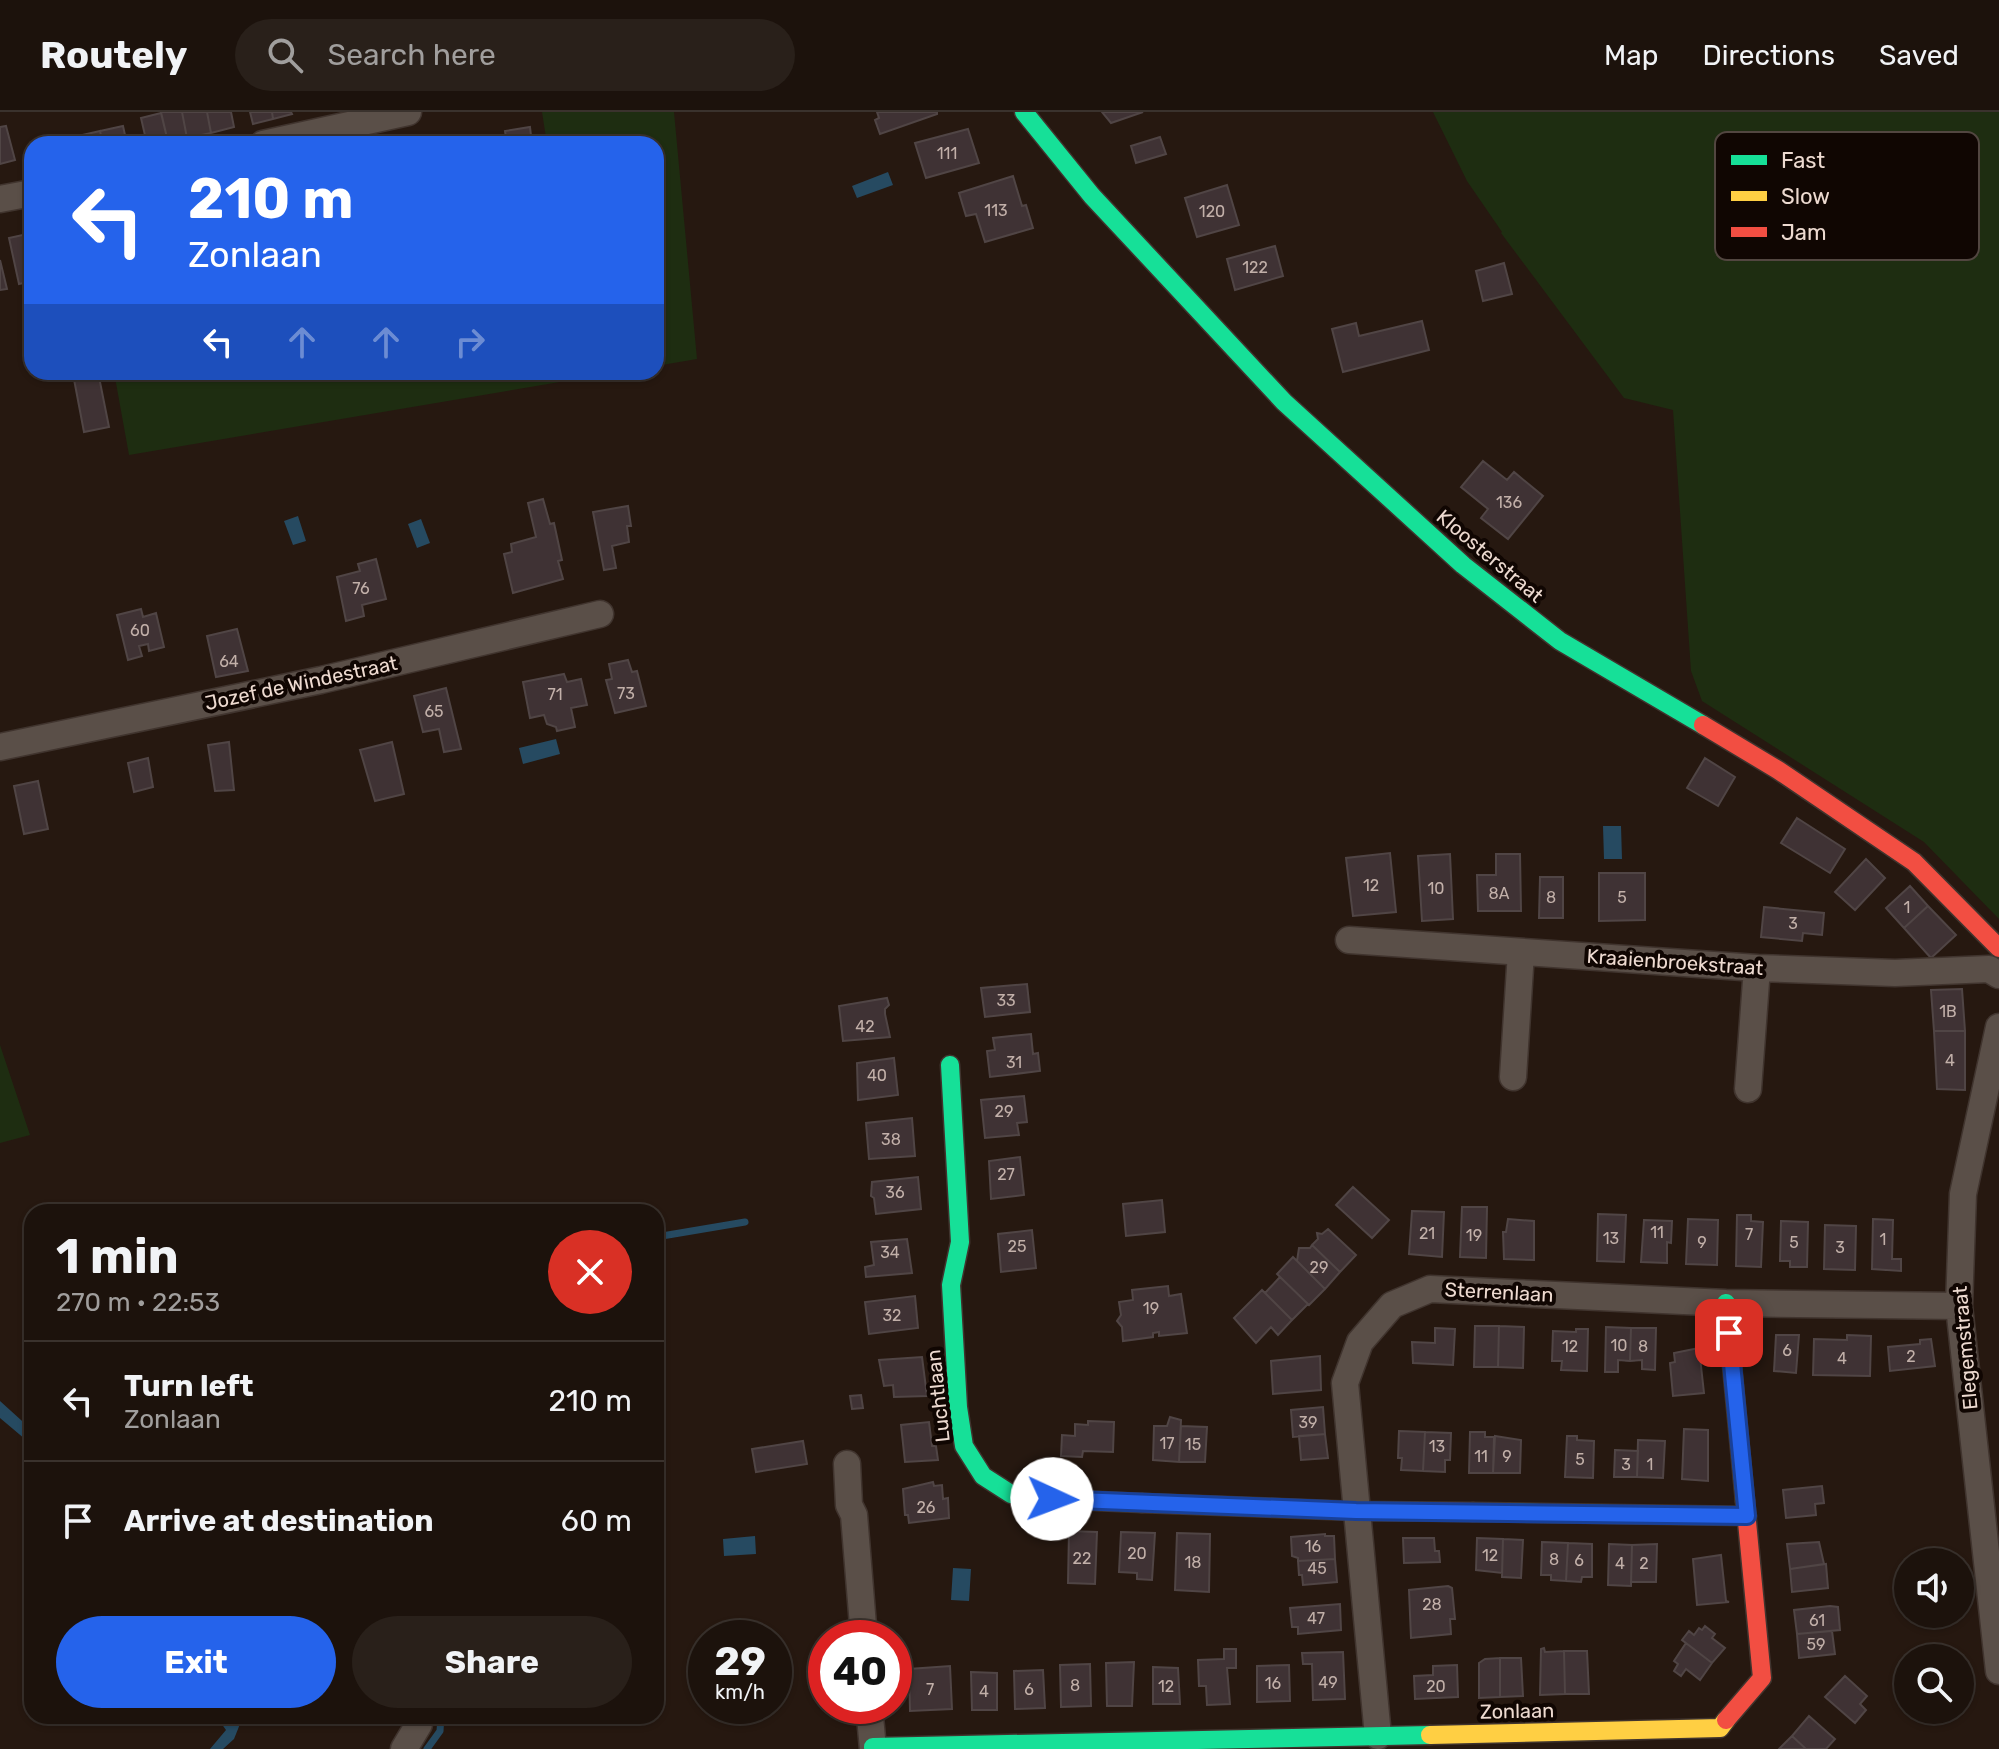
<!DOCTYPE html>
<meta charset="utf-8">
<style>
body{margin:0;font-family:Rubik,sans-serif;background:#29201a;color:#f1f3f6;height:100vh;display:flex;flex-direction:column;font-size:30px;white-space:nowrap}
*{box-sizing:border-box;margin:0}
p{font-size:26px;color:#a09e9d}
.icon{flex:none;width:44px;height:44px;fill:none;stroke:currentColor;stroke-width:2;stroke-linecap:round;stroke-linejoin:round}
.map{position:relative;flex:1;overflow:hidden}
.drawer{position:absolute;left:24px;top:1092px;width:640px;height:520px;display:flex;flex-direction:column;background:#1c120c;border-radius:24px;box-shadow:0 2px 6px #0004,0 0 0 2px #3a322d}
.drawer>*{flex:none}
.guide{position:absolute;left:24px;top:24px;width:640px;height:244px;border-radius:24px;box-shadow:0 2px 6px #0004,0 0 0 2px #3a322d;background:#2563eb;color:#fff;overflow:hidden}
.fabs{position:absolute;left:1894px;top:1436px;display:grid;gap:16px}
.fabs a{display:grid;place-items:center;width:80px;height:80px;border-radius:50%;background:#1c120c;box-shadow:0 2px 6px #0004,0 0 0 2px #3a322d;font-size:40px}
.speed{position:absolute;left:688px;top:1508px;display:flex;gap:16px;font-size:40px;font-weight:700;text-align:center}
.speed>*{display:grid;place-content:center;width:104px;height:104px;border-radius:50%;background:#1c120c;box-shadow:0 2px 6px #0004,0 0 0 2px #3a322d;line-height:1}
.speed small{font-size:20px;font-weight:400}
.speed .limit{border:12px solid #d22;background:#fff;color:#111}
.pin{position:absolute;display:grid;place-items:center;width:68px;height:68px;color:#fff;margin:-34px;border-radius:16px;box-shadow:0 4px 12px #0006}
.me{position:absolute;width:88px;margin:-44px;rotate:92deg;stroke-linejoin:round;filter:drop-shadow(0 0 6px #0008)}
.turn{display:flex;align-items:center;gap:28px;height:168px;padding:0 32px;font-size:36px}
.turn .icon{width:104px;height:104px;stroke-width:2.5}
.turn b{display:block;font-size:56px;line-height:68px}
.lanes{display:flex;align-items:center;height:76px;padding:0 32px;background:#0003;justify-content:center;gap:40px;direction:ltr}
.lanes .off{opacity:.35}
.round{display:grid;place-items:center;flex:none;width:84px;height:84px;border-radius:42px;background:#29201a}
.overview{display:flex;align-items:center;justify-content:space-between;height:136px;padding:0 32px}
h1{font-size:48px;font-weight:700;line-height:60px}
.action{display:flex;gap:16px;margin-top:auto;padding:16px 32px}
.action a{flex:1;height:92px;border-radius:48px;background:#2563eb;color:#fff;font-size:32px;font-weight:700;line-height:92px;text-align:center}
.action a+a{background:#29201a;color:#f1f3f6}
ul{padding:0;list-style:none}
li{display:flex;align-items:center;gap:24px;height:120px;padding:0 32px;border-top:2px solid #3a322d}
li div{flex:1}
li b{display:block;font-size:30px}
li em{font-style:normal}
header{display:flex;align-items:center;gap:48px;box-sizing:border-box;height:112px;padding:0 40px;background:#1c120c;border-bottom:2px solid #3a322d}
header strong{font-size:38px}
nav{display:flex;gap:44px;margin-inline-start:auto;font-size:28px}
.search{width:560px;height:72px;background:#29201a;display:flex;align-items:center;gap:20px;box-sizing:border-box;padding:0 28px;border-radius:44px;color:#a09e9d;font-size:30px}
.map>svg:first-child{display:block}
.green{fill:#1e2d11}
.water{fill:#264a61}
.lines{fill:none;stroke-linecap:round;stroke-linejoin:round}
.stream{stroke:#264a61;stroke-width:7}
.building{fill:#3f3234;stroke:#504545;stroke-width:2}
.street-casing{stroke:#40342e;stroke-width:29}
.fast-casing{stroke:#40342e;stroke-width:21}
.slow-casing{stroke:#40342e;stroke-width:21}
.jam-casing{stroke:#40342e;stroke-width:21}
.street{stroke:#5a4f48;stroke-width:26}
.fast{stroke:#16e098;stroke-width:18}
.slow{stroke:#ffcf43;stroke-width:18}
.jam{stroke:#f24e42;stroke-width:18}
.route-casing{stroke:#184099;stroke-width:20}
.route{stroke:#2563eb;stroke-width:14}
.labels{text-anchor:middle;stroke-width:8;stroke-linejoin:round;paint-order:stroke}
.number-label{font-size:16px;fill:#c2b0a9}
.street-label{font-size:20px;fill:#eddad0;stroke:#100602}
.key{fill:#100602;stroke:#524640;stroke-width:2}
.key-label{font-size:22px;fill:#eddad0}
</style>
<header>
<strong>Routely</strong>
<div class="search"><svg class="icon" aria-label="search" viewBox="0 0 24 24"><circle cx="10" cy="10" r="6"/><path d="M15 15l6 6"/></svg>Search here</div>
<nav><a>Map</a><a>Directions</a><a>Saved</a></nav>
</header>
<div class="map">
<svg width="1999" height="1637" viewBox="0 0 1999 1637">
<rect width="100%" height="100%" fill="#261810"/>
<path class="green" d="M542,0H674L697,247L656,254V32H547Z
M1433,0H1999V807L1924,730L1702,589L1691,559L1673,298L1624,286L1501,121L1502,120L1467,69Z
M114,260H619L129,343Z
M0,933L30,1023L0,1031Z"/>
<path class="water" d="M888,60L893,73L857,86L852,74Z
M298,404L306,429L293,433L284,409Z
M421,407L430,431L417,436L408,412Z
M556,627L560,642L523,652L519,636Z
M1603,714H1621L1622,747H1604Z
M0,1289L32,1318V1333L0,1306Z
M755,1424L756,1442L724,1444L723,1427Z
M953,1456L971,1457L969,1489L951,1488Z
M216,1604H234L240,1612L234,1627L223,1637H210L226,1618Z"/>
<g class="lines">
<path class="stream" d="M656,1125L745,1110
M427,1637L440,1619L441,1604"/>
</g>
<path class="building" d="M161,0H182L187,26L168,30Z
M182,0H207L211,21L187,26Z
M207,0H231L234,15L211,21Z
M250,0H272L273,7L253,12Z
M272,0H291L292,2L273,7Z
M877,0H937V2L880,22L875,8L879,6Z
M1102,0H1143L1111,11Z
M161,1L168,30L147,32L141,6Z
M6,14L15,48L0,52V15Z
M123,14L127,32H103L100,19Z
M530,15L532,32H507L505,19Z
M968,17L979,51L926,66L915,31Z
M100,19L103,32H80L78,24Z
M78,24L80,32H58L57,29Z
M1160,25L1166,42L1136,51L1131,34Z
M1013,64L1022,94L1026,93L1033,116L985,130L976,102L966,104L959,81Z
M1227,73L1239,113L1197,125L1185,86Z
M32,121V169L19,172L9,126Z
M1275,134L1283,164L1235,178L1227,147Z
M0,148L7,177L0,178Z
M1504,151L1512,182L1483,189L1476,159Z
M1422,209L1429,238L1343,260L1332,217L1356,211L1359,224Z
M82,260H98L109,315L84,320L73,262Z
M1483,349L1507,368L1514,360L1543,384L1508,427L1481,406L1488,397L1461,375Z
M543,387L550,412L554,411L562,448L558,449L563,467L513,481L504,442L512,440L511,432L536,425L528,391Z
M628,394L631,414H627L629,430L612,434L616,456L604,458L593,400Z
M376,447L386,487L362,493L364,504L346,509L337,465L360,459L358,452Z
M141,497L143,505L156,501L164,535L149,539L148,532L139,534L142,544L128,548L117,503Z
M237,517L248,559L216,565L207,524Z
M628,548L632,560L637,559L646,594L615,601L606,568L612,567L609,552Z
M564,562L567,570L581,567L587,593L571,596L575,615L557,619L556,615L547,612L544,603L530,606L523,570Z
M446,576L461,637L444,640L439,617L423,620L414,584Z
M229,630L234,678L215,679L208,633Z
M392,630L404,682L375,689L360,638Z
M148,646L153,675L134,680L128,651Z
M1705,646L1735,665L1718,694L1687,676Z
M38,669L48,717L24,722L14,674Z
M1797,706L1845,737L1830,761L1781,731Z
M1390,741L1396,800L1353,804L1346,746Z
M1450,742L1453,807L1422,809L1418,744Z
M1496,742H1520L1521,799H1478L1477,763H1496Z
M1866,747L1885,766L1855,798L1835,780Z
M1599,761H1645V808L1599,809Z
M1540,765H1563V806H1539Z
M1910,774L1928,794L1904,816L1886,796Z
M1928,794L1956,823L1931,846L1904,816Z
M1764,795L1824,801L1822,823L1803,821L1802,829L1761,825Z
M1027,872L1030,900L985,905L981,876Z
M1962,877L1965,919H1934L1931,878Z
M887,886L889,893L885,897V902L890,925L843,929L839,894Z
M1934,919H1965V978L1937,977Z
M1031,922L1033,942L1038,941L1040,959L990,965L987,939L995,938L993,926Z
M894,946L898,983L858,988L857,951Z
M1024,984L1027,1010L1017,1011L1019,1023L985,1026L981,988Z
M912,1006L915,1044L869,1047L866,1011Z
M1020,1045L1024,1083L991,1087L989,1049Z
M918,1065L921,1097L876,1102L874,1086L871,1084L872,1070Z
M1353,1075L1389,1108L1372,1126L1336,1093Z
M1162,1088L1165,1120L1126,1124L1123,1092Z
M1462,1095H1487L1486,1146L1460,1145Z
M1412,1099L1444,1100L1442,1145L1409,1142Z
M1598,1102L1626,1103L1624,1150L1597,1149Z
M1737,1103H1751V1109L1763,1110L1761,1155L1736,1154Z
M1508,1107L1534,1109V1148L1504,1147L1503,1120H1506Z
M1688,1107L1718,1108L1717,1153L1686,1152Z
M1873,1107L1893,1108L1892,1147H1901V1159L1872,1157Z
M1644,1108L1672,1109L1671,1131L1667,1130V1151L1641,1150Z
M1781,1109L1808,1110L1807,1155H1790V1149H1780Z
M1825,1113L1856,1114L1855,1158L1824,1157Z
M1328,1117L1356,1143L1340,1160L1312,1133L1318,1127L1317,1121L1322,1122Z
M1032,1118L1036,1156L1001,1160L998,1122Z
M907,1127L912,1161L866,1165L865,1155L874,1153L871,1130Z
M1312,1133L1340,1160L1325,1177L1297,1149L1299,1136H1310Z
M1293,1145L1325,1177L1309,1193L1277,1162Z
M1280,1165L1308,1192L1292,1208L1265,1181Z
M1168,1174L1169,1184L1181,1182L1187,1221L1159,1224V1220L1153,1221V1225L1123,1229L1122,1215L1117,1209L1121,1203L1119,1190L1133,1188L1132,1178Z
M1262,1178L1292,1208L1278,1223L1271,1215L1256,1231L1234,1206Z
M915,1184L918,1216L869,1222L865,1190Z
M1475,1214H1499L1498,1255H1474Z
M1499,1214L1524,1215L1523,1256L1498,1255Z
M1606,1215L1631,1216L1630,1249L1618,1248V1260H1605Z
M1435,1216L1455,1217L1453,1253L1413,1251L1412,1230L1435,1231Z
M1631,1216H1656L1655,1258L1642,1257V1248L1630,1249Z
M1576,1217H1588L1587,1259L1561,1258L1562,1249H1552L1553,1219L1576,1220Z
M1776,1223H1799L1796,1261L1774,1259Z
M1847,1223L1871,1224L1870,1264L1813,1263L1814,1227L1847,1228Z
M1931,1227L1935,1254L1890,1259L1888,1235L1920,1232V1228Z
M1699,1236L1704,1281L1673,1284L1670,1251L1675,1250L1674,1241Z
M1320,1244L1321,1278L1273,1282L1271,1249Z
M922,1245L927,1284L894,1285L893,1273L884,1274L879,1248Z
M861,1283L863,1296L852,1297L850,1284Z
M1323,1295L1325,1322L1293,1325L1291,1298Z
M1170,1305L1181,1308L1179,1350L1153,1348L1154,1314H1167Z
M1088,1309L1114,1310L1113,1340L1083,1339L1082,1345L1061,1344L1062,1323L1075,1324V1312L1088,1313Z
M929,1310L932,1334H936L938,1348L905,1350L901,1313Z
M1181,1314L1207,1315L1205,1350H1179Z
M1684,1317L1708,1318V1369L1682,1367Z
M1399,1319L1425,1320L1423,1359L1401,1358L1402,1346H1398Z
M1425,1320L1451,1321L1450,1348H1445V1360L1423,1359Z
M1470,1320H1485V1325H1494L1493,1361H1469Z
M1325,1322L1328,1346L1301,1348L1299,1324Z
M1495,1324L1521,1328L1520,1361H1493Z
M1567,1324H1577V1328L1594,1329L1593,1366L1565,1365Z
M1638,1328L1665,1329L1663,1366L1637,1365Z
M803,1329L807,1352L756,1360L752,1337Z
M1615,1338L1638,1339L1637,1365H1614Z
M933,1370L934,1374L942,1373L943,1387L948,1386L949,1406L909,1411L908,1403H905L903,1377Z
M1822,1374L1824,1391L1815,1392L1816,1403L1786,1406L1783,1378Z
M1069,1419L1097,1420L1095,1472L1068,1471Z
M1121,1420L1155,1421L1152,1468L1137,1467V1461L1119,1460Z
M1177,1421L1210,1422L1209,1480L1175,1478Z
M1325,1422V1424H1334L1335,1447L1298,1449V1446L1292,1444L1291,1425Z
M1403,1426H1434L1435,1439H1439L1440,1450L1404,1451Z
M1477,1426L1503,1427L1502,1461L1476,1458Z
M1503,1427L1523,1428L1521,1466L1502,1465Z
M1542,1430L1568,1431L1566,1469L1551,1468V1463H1541Z
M1819,1430L1824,1452L1790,1457L1787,1432Z
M1568,1431L1592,1432V1465H1582L1581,1470L1566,1469Z
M1609,1432L1632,1433L1631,1474L1608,1473Z
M1657,1432L1656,1470H1631L1632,1433Z
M1721,1443L1726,1489L1729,1490L1697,1493L1693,1447Z
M1335,1447L1337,1470L1303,1473L1302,1463H1299L1298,1449Z
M1826,1452L1828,1476L1792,1480L1790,1457Z
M1448,1474L1452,1476L1455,1507H1450L1451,1522L1411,1526L1409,1478Z
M1340,1492L1341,1518L1298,1522V1515H1292L1290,1496Z
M1830,1494L1838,1495L1840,1518L1797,1522L1794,1498Z
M1705,1514L1715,1522L1712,1526L1725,1536L1712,1551L1682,1528L1689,1519L1694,1523L1699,1516L1702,1518Z
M1832,1519L1835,1542L1799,1546L1797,1522Z
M1686,1531L1712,1551L1700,1568L1686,1557L1681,1564L1674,1559L1678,1552L1674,1549Z
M1544,1536L1545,1540L1564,1539L1565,1582L1540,1583L1541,1537Z
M1224,1537H1236V1556H1227L1230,1592L1207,1593L1206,1574H1199L1198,1548L1224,1547Z
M1564,1539H1587L1589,1582H1565Z
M1343,1540L1345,1587L1313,1588L1312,1552H1303L1302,1541Z
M1500,1546H1521L1523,1584L1500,1585Z
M1500,1546V1585L1479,1586V1551L1485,1547Z
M1134,1550L1132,1594H1107L1106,1551Z
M1090,1552L1091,1594L1061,1595L1060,1553Z
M1289,1553L1290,1589L1257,1590V1554Z
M1457,1553L1458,1585L1415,1587L1414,1564L1433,1563V1554Z
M950,1554L952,1597L910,1599L909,1557Z
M1153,1555L1178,1556L1180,1592H1153Z
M1043,1558L1045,1596L1015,1597L1014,1559Z
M971,1560L997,1561V1598H972Z
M1845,1564L1867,1584L1860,1592L1866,1598L1855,1611L1825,1585Z
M1809,1604L1835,1627L1826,1637H1806L1792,1624Z
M1792,1624L1806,1637H1779Z"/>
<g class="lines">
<defs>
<path id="street" d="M263,32L408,0
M0,87L32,81
M0,635L321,568L600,502
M1349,828L1757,856L1895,861L1989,857L1999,863
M1999,915L1963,1082L1959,1194L1999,1559
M1513,965L1521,840
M1748,977L1757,856
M847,1352L849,1393L854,1403L864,1526
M869,1594L873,1637
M1378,1624L1345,1271L1360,1230L1392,1193L1430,1177L1726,1191L1959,1194
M404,1637L419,1612L420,1604"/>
<path id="fast" d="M1024,0L1092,84L1284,290L1463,453L1560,529L1703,613
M950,953L960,1130L951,1173L958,1295L964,1334L983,1364L1011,1382L1052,1387L1142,1391
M1726,1191L1745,1389
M1473,1400L1747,1404
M873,1635L1430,1623"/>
<path id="slow" d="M1430,1623L1720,1616L1726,1608"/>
<path id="jam" d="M1703,613L1778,658L1914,750L1999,836
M1142,1391L1356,1399L1473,1400
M1726,1608L1762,1566L1745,1389"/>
</defs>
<use href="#street" class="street-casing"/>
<use href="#fast" class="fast-casing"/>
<use href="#slow" class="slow-casing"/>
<use href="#jam" class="jam-casing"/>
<use href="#street" class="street"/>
<use href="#fast" class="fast"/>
<use href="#slow" class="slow"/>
<use href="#jam" class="jam"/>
</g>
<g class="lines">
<defs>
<path id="route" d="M1052,1387L1356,1399L1747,1404L1729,1221"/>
</defs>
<use href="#route" class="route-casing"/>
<use href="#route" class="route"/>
</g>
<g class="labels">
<g class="number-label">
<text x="947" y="47">111</text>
<text x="996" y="104">113</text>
<text x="1212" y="105">120</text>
<text x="1255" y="161">122</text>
<text x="1509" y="396">136</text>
<text x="361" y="482">76</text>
<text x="140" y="524">60</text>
<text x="229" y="555">64</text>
<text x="626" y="587">73</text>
<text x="555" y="588">71</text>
<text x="434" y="605">65</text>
<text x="1371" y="779">12</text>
<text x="1436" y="782">10</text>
<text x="1499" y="787">8A</text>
<text x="1551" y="791">8</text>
<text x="1622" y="791">5</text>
<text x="1907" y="801">1</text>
<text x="1793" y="817">3</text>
<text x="1006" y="894">33</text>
<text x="1948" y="905">1B</text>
<text x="865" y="920">42</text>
<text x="1950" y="954">4</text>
<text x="1014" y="956">31</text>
<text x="877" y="969">40</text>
<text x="1004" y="1005">29</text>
<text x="891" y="1033">38</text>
<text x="1006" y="1068">27</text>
<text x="895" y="1086">36</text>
<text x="1657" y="1126">11</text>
<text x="1427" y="1127">21</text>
<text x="1749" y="1128">7</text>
<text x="1474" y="1129">19</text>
<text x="1611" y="1132">13</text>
<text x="1883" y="1133">1</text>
<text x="1702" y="1136">9</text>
<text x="1794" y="1136">5</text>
<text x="1017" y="1140">25</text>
<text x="1840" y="1141">3</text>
<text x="890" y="1146">34</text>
<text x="1319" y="1161">29</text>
<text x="1151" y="1202">19</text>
<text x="892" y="1209">32</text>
<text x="1619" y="1239">10</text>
<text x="1570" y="1240">12</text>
<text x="1643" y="1240">8</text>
<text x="1787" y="1244">6</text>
<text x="1911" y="1250">2</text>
<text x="1842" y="1252">4</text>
<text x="1308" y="1316">39</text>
<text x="1167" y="1337">17</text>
<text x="1193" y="1338">15</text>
<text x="1437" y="1340">13</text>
<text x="1481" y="1350">11</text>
<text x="1507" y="1350">9</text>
<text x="1580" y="1353">5</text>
<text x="1626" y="1358">3</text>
<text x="1650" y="1358">1</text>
<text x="926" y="1401">26</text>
<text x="1313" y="1440">16</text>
<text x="1137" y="1447">20</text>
<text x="1490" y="1449">12</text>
<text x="1082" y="1452">22</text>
<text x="1554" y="1453">8</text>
<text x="1579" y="1454">6</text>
<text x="1193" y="1456">18</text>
<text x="1620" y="1457">4</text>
<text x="1644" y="1457">2</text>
<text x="1317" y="1462">45</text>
<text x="1432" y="1498">28</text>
<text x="1316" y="1512">47</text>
<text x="1817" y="1514">61</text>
<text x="1816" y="1538">59</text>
<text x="1328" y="1576">49</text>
<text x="1273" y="1577">16</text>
<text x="1075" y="1579">8</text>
<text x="1166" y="1580">12</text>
<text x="1436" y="1580">20</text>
<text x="930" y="1583">7</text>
<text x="1029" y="1583">6</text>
<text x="984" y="1585">4</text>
</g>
<g class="street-label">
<text transform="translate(1490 444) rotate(40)" y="7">Kloosterstraat</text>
<text transform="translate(301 571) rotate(-12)" y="7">Jozef de Windestraat</text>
<text transform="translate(1675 850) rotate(4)" y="7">Kraaienbroekstraat</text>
<text transform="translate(1499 1180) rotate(3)" y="7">Sterrenlaan</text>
<text transform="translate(1965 1236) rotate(-95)" y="7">Elegemstraat</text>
<text transform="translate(938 1284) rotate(-96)" y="7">Luchtlaan</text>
<text transform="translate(1517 1599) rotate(-1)" y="7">Zonlaan</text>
</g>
</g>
<rect x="1715" y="20" width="264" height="128" rx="12" class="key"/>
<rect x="1731" y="43" width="36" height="10" fill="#16e098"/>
<rect x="1731" y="79" width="36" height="10" fill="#ffcf43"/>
<rect x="1731" y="115" width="36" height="10" fill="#f24e42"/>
<g class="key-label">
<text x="1781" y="56">Fast</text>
<text x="1781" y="92">Slow</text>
<text x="1781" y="128">Jam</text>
</g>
</svg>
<div class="fabs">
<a><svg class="icon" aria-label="sound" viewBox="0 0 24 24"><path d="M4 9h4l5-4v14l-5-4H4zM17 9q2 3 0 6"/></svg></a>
<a><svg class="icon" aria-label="search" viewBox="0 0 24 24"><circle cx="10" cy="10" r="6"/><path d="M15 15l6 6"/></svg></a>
</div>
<div class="speed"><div>29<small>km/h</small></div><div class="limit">40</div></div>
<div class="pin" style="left:1729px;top:1221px;background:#d93025"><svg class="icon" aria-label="arrive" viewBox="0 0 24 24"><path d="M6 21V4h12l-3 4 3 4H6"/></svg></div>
<svg class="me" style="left:1052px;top:1387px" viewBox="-20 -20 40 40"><circle r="19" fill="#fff"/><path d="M0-13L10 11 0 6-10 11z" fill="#2563eb"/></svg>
<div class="guide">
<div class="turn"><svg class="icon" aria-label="left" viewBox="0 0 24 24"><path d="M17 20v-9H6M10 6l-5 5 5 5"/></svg><div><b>210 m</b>Zonlaan</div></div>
<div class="lanes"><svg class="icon" aria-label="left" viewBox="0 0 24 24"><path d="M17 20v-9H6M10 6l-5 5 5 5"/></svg><svg class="icon off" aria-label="ahead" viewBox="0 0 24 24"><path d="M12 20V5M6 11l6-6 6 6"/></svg><svg class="icon off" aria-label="ahead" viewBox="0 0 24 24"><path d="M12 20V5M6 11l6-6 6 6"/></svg><svg class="icon off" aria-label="right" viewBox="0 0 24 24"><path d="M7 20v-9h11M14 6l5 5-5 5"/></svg></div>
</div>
<section class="drawer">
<div class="overview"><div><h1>1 min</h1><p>270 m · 22:53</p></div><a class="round" style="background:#d93025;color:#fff"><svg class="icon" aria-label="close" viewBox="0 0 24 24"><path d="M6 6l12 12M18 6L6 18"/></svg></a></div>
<ul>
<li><svg class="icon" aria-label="left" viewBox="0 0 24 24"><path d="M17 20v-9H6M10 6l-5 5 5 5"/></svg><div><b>Turn left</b><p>Zonlaan</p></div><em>210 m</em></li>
<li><svg class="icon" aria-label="arrive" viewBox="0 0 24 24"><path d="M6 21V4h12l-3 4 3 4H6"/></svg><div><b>Arrive at destination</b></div><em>60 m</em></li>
</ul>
<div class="action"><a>Exit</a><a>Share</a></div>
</section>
</div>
